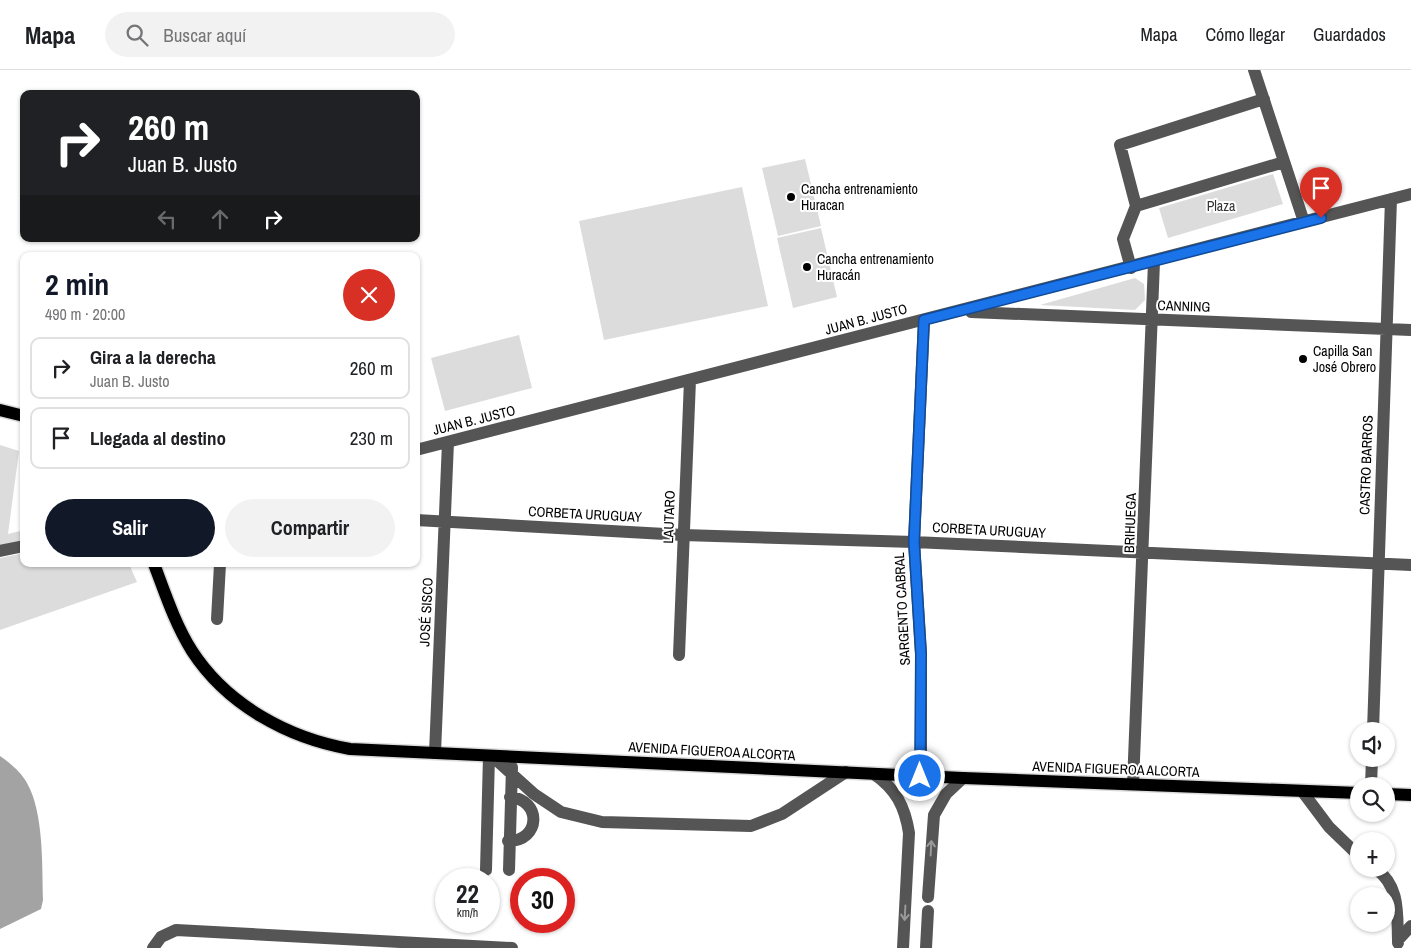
<!DOCTYPE html>
<html lang="es">
<meta charset="utf-8">
<style>
body{margin:0;font-family:"Archivo Narrow",sans-serif;background:#f2f2f2;color:#202124;height:100vh;display:flex;flex-direction:column;font-size:19px;white-space:nowrap}
*{box-sizing:border-box;margin:0}
p{font-size:16px;color:#757577}
.icon{flex:none;width:28px;height:28px;fill:none;stroke:currentColor;stroke-width:2;stroke-linecap:round;stroke-linejoin:round}
.map{position:relative;flex:1;overflow:hidden}
.sheet{position:absolute;left:20px;top:182px;width:400px;height:315px;display:flex;flex-direction:column;background:#fff;border-radius:10px;box-shadow:0 1px 4px #0004}
.sheet>*{flex:none}
.banner{position:absolute;left:20px;top:20px;width:400px;height:152px;border-radius:10px;box-shadow:0 1px 4px #0004;background:#202124;color:#fff;overflow:hidden}
.buttons{position:absolute;left:1350px;top:652px;display:grid;gap:10px}
.buttons a{display:grid;place-items:center;width:45px;height:45px;border-radius:50%;background:#fff;box-shadow:0 1px 4px #0004;font-size:25px}
.speed{position:absolute;left:435px;top:798px;display:flex;gap:10px;font-size:25px;font-weight:700;text-align:center}
.speed>*{display:grid;place-content:center;width:65px;height:65px;border-radius:50%;background:#fff;box-shadow:0 1px 4px #0004;line-height:1}
.speed small{font-size:12px;font-weight:400}
.speed .limit{border:8px solid #d22;background:#fff;color:#111}
.pin{position:absolute;display:grid;place-items:center;width:42px;height:42px;color:#fff;margin:-51px -21px;border-radius:50% 50% 50% 0;rotate:-45deg;box-shadow:0 0 5px #0007}
.pin .icon{rotate:45deg}
.me{position:absolute;width:55px;margin:-28px;rotate:0deg;stroke-linejoin:round;filter:drop-shadow(0 0 4px #0008)}
.turn{display:flex;align-items:center;gap:18px;height:105px;padding:0 25px;font-size:22px}
.turn .icon{width:65px;height:65px;stroke-width:2.5}
.turn b{display:block;font-size:35px;line-height:42px}
.lanes{display:flex;align-items:center;height:48px;padding:0 25px;background:#0003;justify-content:center;gap:25px;direction:ltr}
.lanes .off{opacity:.35}
.round{display:grid;place-items:center;flex:none;width:52px;height:52px;border-radius:26px;background:#f2f2f2}
.head{display:flex;align-items:center;justify-content:space-between;height:85px;padding:0 25px}
h1{font-size:30px;font-weight:700;line-height:38px;color:#111827}
.button{display:flex;gap:10px;margin-top:auto;padding:10px 25px}
.button a{flex:1;height:58px;border-radius:30px;background:#111827;color:#fff;font-size:20px;font-weight:700;line-height:58px;text-align:center}
.button a+a{background:#f2f2f2;color:#202124}
ul{padding:0;list-style:none}
li{display:flex;align-items:center;gap:15px;height:62px;margin:0 10px 8px;padding:0 15px;border:2px solid #e0e0e0;border-radius:10px}
li div{flex:1}
li b{display:block;font-size:19px}
li em{font-style:normal}
header{display:flex;align-items:center;gap:30px;box-sizing:border-box;height:70px;padding:0 25px;background:#fff;border-bottom:1px solid #e0e0e0}
header strong{font-size:24px}
nav{display:flex;gap:28px;margin-inline-start:auto;font-size:18px}
.search{width:350px;height:45px;background:#f2f2f2;display:flex;align-items:center;gap:12px;box-sizing:border-box;padding:0 18px;border-radius:28px;color:#757577;font-size:19px}
.map>svg:first-child{display:block}
.green{fill:#dcdcdc}
.water{fill:#a3a3a3}
.lines{fill:none;stroke-linecap:round;stroke-linejoin:round}
.major-casing{stroke:#dbdbdb;stroke-width:15}
.minor{stroke:#555;stroke-width:12}
.major{stroke:#000;stroke-width:12}
.oneway{stroke:#999}
.route-casing{stroke:#114b97;stroke-width:12}
.route{stroke:#1a73e8;stroke-width:9}
.poi-dot{fill:#000;stroke:#fff;stroke-width:2}
.labels{text-anchor:middle;stroke-width:4;stroke-linejoin:round;paint-order:stroke}
.poi-label{font-size:14px;fill:#000;stroke:#fff;text-anchor:start}
.park-label{font-size:14px;fill:#333;stroke:#fff}
.street-label{font-size:14px;fill:#000;stroke:#fff}
</style>
<header>
<strong>Mapa</strong>
<div class="search"><svg class="icon" aria-label="search" viewBox="0 0 24 24"><circle cx="10" cy="10" r="6"/><path d="M15 15l6 6"/></svg>Buscar aquí</div>
<nav><a>Mapa</a><a>Cómo llegar</a><a>Guardados</a></nav>
</header>
<div class="map">
<svg width="1411" height="878" viewBox="0 0 1411 878">
<rect width="100%" height="100%" fill="#fff"/>
<path class="green" d="M805,89L821,156L778,166L762,98Z
M1273,104L1283,134L1168,168L1159,138Z
M742,117L768,236L604,270L579,151Z
M821,158L837,227L793,238L777,168Z
M1135,208L1144,214L1145,230L1135,240L1040,235Z
M519,265L532,318L445,341L431,288Z
M0,375L19,381L8,464L24,460V471L0,476Z
M24,483V494H129L137,512L0,560V488Z"/>
<path class="water" d="M0,686C10,693 21,702 27,713C44,743 42,796 43,830L41,839L0,859Z"/>
<g class="lines">
<defs>
<path id="major" d="M0,340L24,346
M154,494C165,523 175,554 192,581C227,635 288,668 350,679L963,708L1359,723
M1386,724L1411,725"/>
</defs>
<use href="#major" class="major-casing"/>
<path class="minor" d="M1254,0L1304,152
M1136,136L1284,92
M1131,198L1123,169L1136,136L1120,75L1264,29
M971,242L1411,260
M416,380L1411,124
M416,450L683,465L914,472L1411,495
M0,481L24,476
M217,549L220,494
M679,585L690,310
M1373,661L1391,129
M435,683L448,372
M492,686L534,724L561,742L602,752L751,756L782,744L846,702
M874,704C896,719 905,737 909,763L903,878
M921,706V584L914,472L924,250
M1133,714L1154,192
M1371,716L1372,689
M1302,721L1329,757L1359,786
M508,771C541,771 542,730 510,727
M1376,799C1400,816 1397,843 1398,870
M486,800L489,686
M509,800L512,697
M928,827L934,745L946,724L963,708
M1398,873V870L1411,856
M153,878L161,867L176,860L512,878
M926,878L928,841"/>
<use href="#major" class="major"/>
</g>
<defs><path id="oneway-shaft" d="M-6 0H5M1.5-3L5.5 0L1.5 3" fill="none" stroke-width="1.6" stroke-linecap="round" stroke-linejoin="round" transform="scale(1.25)"/></defs>
<g class="oneway">
<use href="#oneway-shaft" transform="translate(931 778) rotate(-87)"/>
<use href="#oneway-shaft" transform="translate(905 843) rotate(93)"/>
</g>
<g class="lines">
<defs>
<path id="route" d="M920,706L921,584L914,472L924,250L1321,148"/>
</defs>
<use href="#route" class="route-casing"/>
<use href="#route" class="route"/>
</g>
<g class="poi-dot">
<circle cx="791" cy="127" r="5"/>
<circle cx="807" cy="197" r="5"/>
<circle cx="1303" cy="289" r="5"/>
</g>
<g class="labels">
<g class="poi-label">
<text x="801" y="124">Cancha entrenamiento<tspan x="801" dy="16">Huracan</tspan></text>
<text x="817" y="194">Cancha entrenamiento<tspan x="817" dy="16">Huracán</tspan></text>
<text x="1313" y="286">Capilla San<tspan x="1313" dy="16">José Obrero</tspan></text>
</g>
<g class="park-label">
<text x="1221" y="141">Plaza</text>
</g>
<g class="street-label">
<text transform="translate(1184 236) rotate(2)" y="5">CANNING</text>
<text transform="translate(866 249) rotate(-15)" y="5">JUAN B. JUSTO</text>
<text transform="translate(474 350) rotate(-14)" y="5">JUAN B. JUSTO</text>
<text transform="translate(1366 395) rotate(-88)" y="5">CASTRO BARROS</text>
<text transform="translate(585 444) rotate(3)" y="5">CORBETA URUGUAY</text>
<text transform="translate(669 447) rotate(-88)" y="5">LAUTARO</text>
<text transform="translate(1130 453) rotate(-88)" y="5">BRIHUEGA</text>
<text transform="translate(989 460) rotate(3)" y="5">CORBETA URUGUAY</text>
<text transform="translate(902 539) rotate(-93)" y="5">SARGENTO CABRAL</text>
<text transform="translate(426 542) rotate(-87)" y="5">JOSÉ SISCO</text>
<text transform="translate(712 681) rotate(3)" y="5">AVENIDA FIGUEROA ALCORTA</text>
<text transform="translate(1116 699) rotate(2)" y="5">AVENIDA FIGUEROA ALCORTA</text>
</g>
</g>
</svg>
<div class="buttons">
<a><svg class="icon" aria-label="sound" viewBox="0 0 24 24"><path d="M4 9h4l5-4v14l-5-4H4zM17 9q2 3 0 6"/></svg></a>
<a><svg class="icon" aria-label="search" viewBox="0 0 24 24"><circle cx="10" cy="10" r="6"/><path d="M15 15l6 6"/></svg></a>
<a>+</a>
<a>−</a>
</div>
<div class="speed"><div>22<small>km/h</small></div><div class="limit">30</div></div>
<div class="pin" style="left:1321px;top:148px;background:#d93025"><svg class="icon" aria-label="arrive" viewBox="0 0 24 24"><path d="M6 21V4h12l-3 4 3 4H6"/></svg></div>
<svg class="me" style="left:920px;top:706px" viewBox="-20 -20 40 40"><circle r="17" fill="#1a73e8" stroke="#fff" stroke-width="3"/><path d="M0-11L8 9 0 5-8 9z" fill="#fff"/></svg>
<div class="banner">
<div class="turn"><svg class="icon" aria-label="right" viewBox="0 0 24 24"><path d="M7 20v-9h11M14 6l5 5-5 5"/></svg><div><b>260 m</b>Juan B. Justo</div></div>
<div class="lanes"><svg class="icon off" aria-label="left" viewBox="0 0 24 24"><path d="M17 20v-9H6M10 6l-5 5 5 5"/></svg><svg class="icon off" aria-label="ahead" viewBox="0 0 24 24"><path d="M12 20V5M6 11l6-6 6 6"/></svg><svg class="icon" aria-label="right" viewBox="0 0 24 24"><path d="M7 20v-9h11M14 6l5 5-5 5"/></svg></div>
</div>
<section class="sheet">
<div class="head"><div><h1>2 min</h1><p>490 m · 20:00</p></div><a class="round" style="background:#d93025;color:#fff"><svg class="icon" aria-label="close" viewBox="0 0 24 24"><path d="M6 6l12 12M18 6L6 18"/></svg></a></div>
<ul>
<li><svg class="icon" aria-label="right" viewBox="0 0 24 24"><path d="M7 20v-9h11M14 6l5 5-5 5"/></svg><div><b>Gira a la derecha</b><p>Juan B. Justo</p></div><em>260 m</em></li>
<li><svg class="icon" aria-label="arrive" viewBox="0 0 24 24"><path d="M6 21V4h12l-3 4 3 4H6"/></svg><div><b>Llegada al destino</b></div><em>230 m</em></li>
</ul>
<div class="button"><a>Salir</a><a>Compartir</a></div>
</section>
</div>
